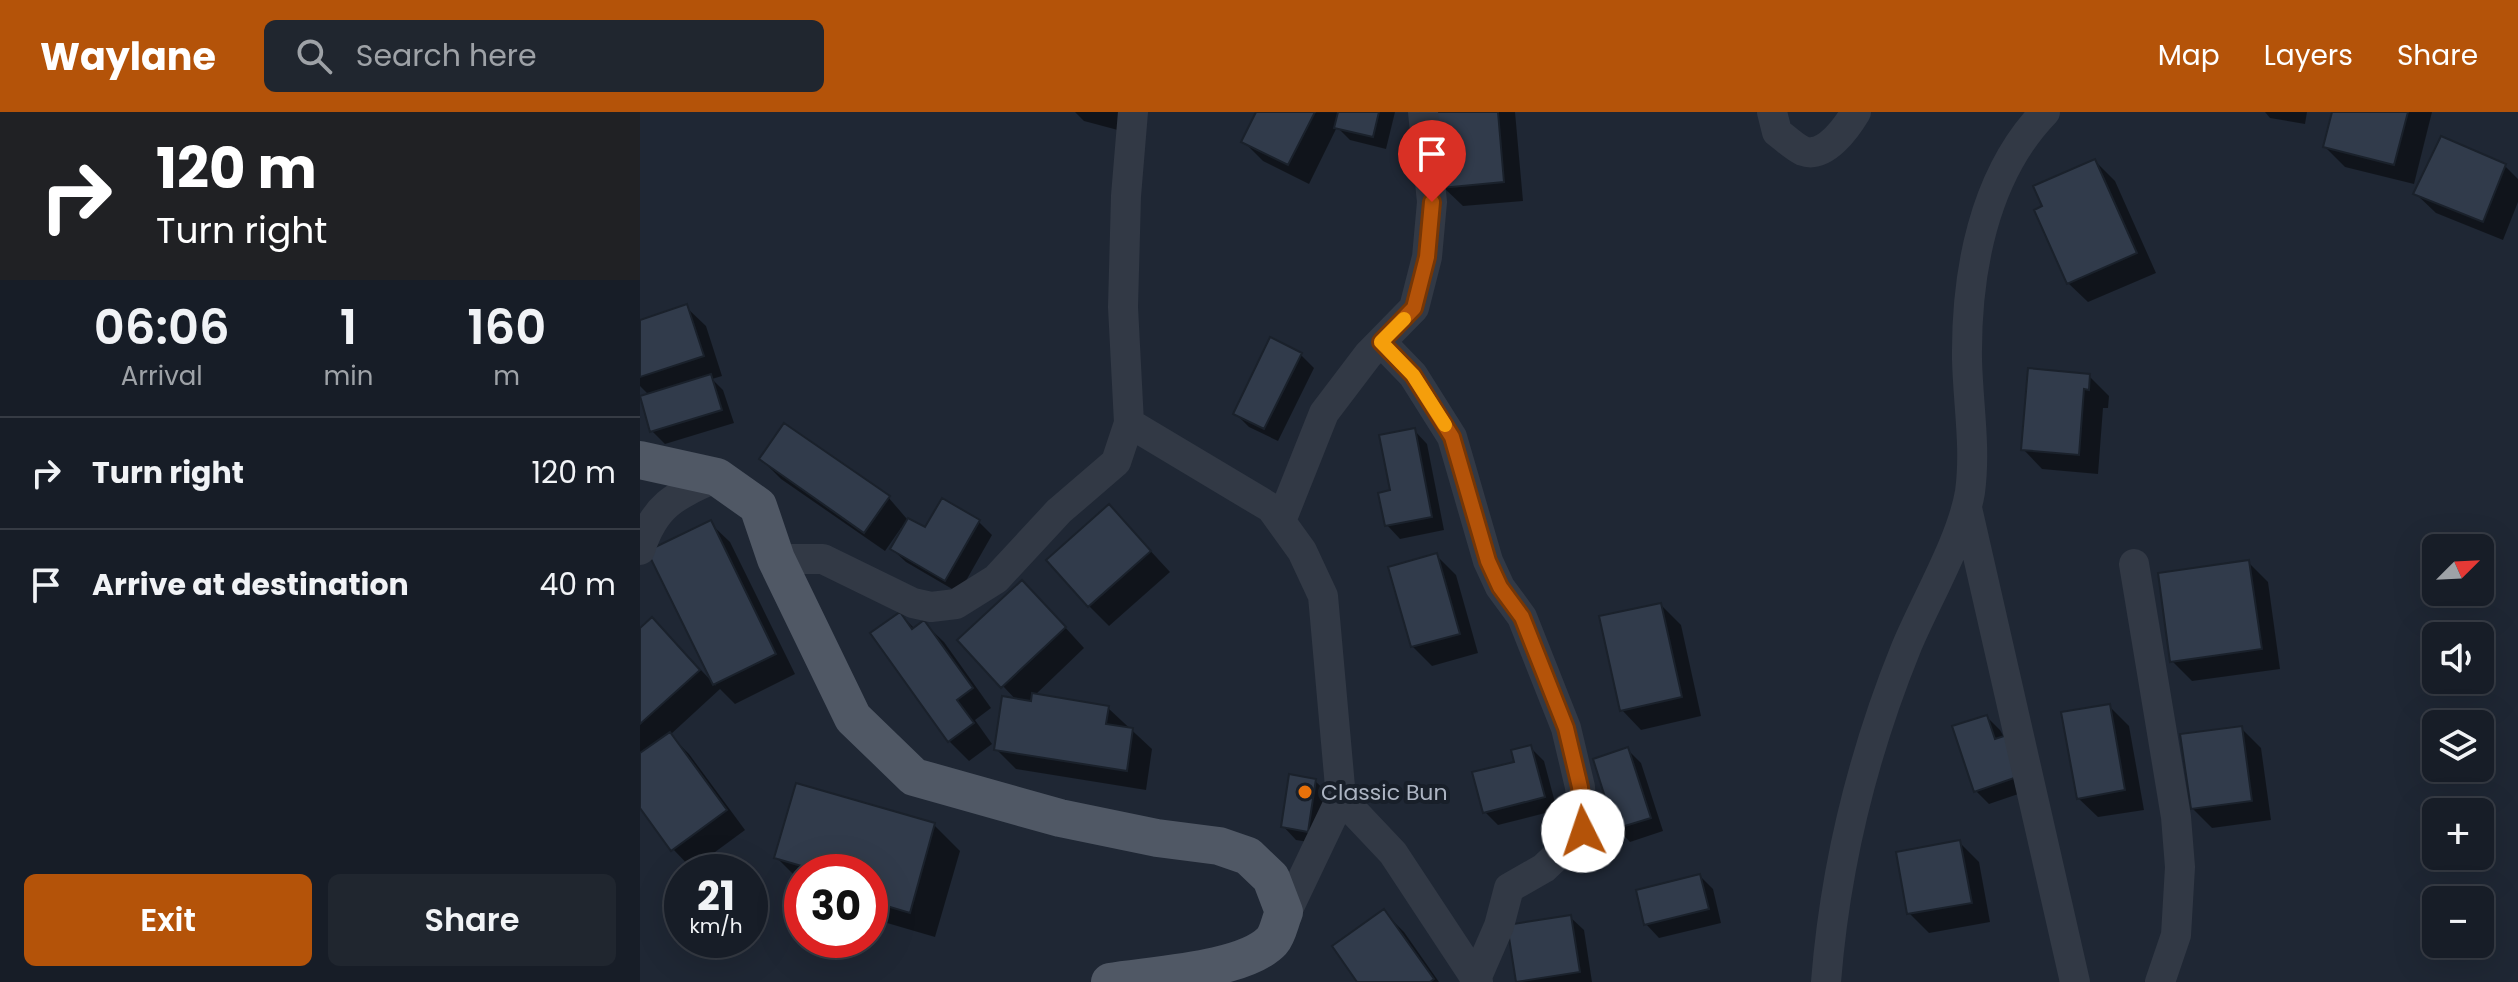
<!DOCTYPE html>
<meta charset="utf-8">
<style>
body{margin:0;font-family:Poppins,sans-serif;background:#20262f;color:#f1f3f6;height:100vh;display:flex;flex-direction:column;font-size:30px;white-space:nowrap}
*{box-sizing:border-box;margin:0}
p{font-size:26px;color:#9ea2a7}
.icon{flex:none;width:44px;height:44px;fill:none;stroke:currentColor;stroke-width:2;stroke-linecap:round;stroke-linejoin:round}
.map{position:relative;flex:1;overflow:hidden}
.drawer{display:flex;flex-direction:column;background:#171d27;width:640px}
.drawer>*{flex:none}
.top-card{background:#202124;color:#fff;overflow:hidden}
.needle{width:52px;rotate:66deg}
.fabs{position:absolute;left:1782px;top:422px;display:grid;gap:16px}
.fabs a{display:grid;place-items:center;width:72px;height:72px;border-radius:12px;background:#171d27;box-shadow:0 8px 32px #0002,0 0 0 2px #363b44;font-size:40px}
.speed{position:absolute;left:24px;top:742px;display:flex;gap:16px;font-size:40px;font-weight:700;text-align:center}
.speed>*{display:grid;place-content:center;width:104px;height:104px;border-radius:50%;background:#171d27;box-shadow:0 8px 32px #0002,0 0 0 2px #363b44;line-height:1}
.speed small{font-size:20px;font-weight:400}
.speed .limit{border:12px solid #d22;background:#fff;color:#111}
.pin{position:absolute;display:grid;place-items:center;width:68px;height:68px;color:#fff;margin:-82px -34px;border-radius:50% 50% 50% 0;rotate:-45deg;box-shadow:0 0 8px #0007}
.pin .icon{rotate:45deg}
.me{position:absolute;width:88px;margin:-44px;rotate:356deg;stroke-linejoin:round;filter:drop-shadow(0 0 6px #0008)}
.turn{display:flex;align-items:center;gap:28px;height:168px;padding:0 24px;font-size:36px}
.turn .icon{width:104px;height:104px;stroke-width:2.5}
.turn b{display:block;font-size:56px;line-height:68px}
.eta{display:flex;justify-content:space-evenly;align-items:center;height:136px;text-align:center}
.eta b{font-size:48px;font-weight:600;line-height:56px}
.primary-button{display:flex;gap:16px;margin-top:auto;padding:16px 24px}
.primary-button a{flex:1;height:92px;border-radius:12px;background:#b45309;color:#fff;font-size:32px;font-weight:600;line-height:92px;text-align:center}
.primary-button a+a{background:#20262f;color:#f1f3f6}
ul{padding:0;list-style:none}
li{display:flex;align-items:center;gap:24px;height:112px;padding:0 24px;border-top:2px solid #363b44}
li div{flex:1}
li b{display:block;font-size:30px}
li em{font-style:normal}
header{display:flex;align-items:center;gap:48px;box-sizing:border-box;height:112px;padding:0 40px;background:#b45309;color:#fff}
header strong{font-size:38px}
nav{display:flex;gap:44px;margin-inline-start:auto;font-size:28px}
.search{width:560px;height:72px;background:#20262f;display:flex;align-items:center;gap:20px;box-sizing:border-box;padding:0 28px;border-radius:12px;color:#9ea2a7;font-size:30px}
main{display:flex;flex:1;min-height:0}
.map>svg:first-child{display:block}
.shadow{fill:#0007}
.building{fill:#313b4b;stroke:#1a212b;stroke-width:2}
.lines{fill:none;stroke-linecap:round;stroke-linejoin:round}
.minor{stroke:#323945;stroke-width:30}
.major{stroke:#505865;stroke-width:38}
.route-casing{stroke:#753606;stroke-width:20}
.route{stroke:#b45309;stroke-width:14}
.slow{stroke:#f59e0b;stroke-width:14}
.food-dot{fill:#e8710a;stroke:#181f29;stroke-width:3}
.labels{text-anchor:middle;stroke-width:8;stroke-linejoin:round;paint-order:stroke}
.poi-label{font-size:22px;fill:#acb4c2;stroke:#181f29;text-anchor:start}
</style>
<header>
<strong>Waylane</strong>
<div class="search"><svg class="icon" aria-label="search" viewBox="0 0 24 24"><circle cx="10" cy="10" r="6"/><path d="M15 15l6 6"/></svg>Search here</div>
<nav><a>Map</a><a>Layers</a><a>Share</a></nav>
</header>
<main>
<section class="drawer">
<div class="top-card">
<div class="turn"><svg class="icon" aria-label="right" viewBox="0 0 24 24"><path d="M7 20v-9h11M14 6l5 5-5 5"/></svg><div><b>120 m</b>Turn right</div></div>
</div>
<div class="eta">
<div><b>06:06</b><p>Arrival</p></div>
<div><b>1</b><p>min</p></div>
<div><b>160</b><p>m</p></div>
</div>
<ul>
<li><svg class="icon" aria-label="right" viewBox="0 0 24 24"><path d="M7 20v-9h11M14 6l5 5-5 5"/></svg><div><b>Turn right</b></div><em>120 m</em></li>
<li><svg class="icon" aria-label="arrive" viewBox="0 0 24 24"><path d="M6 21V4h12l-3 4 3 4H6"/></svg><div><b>Arrive at destination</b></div><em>40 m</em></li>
</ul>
<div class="primary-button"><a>Exit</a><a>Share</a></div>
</section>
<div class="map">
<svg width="1878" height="870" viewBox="0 0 1878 870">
<rect width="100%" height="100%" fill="#1f2734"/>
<path class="shadow" d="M435,0H495L489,21L444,9Z
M618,0H755L746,37L710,28L697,15L669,72L623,49L603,29Z
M796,0H875L883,89L823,94L803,75Z
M1625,0H1667L1665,12L1630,6Z
M1694,0H1792L1774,72L1705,55L1685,35Z
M1455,49L1475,69L1516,161L1448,190L1428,171Z
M1865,54L1878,67V90L1863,128L1796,101L1776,82Z
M46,195L66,214L82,264L72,267L83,278L94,311L25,332L12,319L9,283L0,274V210Z
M661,243L674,256L638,329L609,315L595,301Z
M1449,264L1469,284L1468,296H1463L1458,362L1402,357L1383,337Z
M774,318L787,332L804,418L760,427L747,413L753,380Z
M121,347L248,385L267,407L286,418L338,409L352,423L319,481L266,450L252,437L264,417L261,416L245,439L141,367Z
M469,394L530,460L469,514L449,494Z
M70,411L90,430L155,562L95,592L80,577L30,623L49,642L105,718L52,757L33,737L0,692V518L32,527L76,574L10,440Z
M796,443L816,463L838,541L792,554L772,534Z
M1608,450L1628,470L1640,557L1552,569L1532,549Z
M402,490L444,536L394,584L468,596L512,637L506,678L376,657L356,637L377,589L320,528Z
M1021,493L1041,513L1061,604L1001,618L982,598Z
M260,502L275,517L284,511L304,530L351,596L335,608L352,632L329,649L309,629Z
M1469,594L1489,614L1504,698L1458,705L1438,686Z
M1347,605L1360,618L1393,677L1349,692L1336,679Z
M1601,616L1621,636L1631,708L1572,716L1552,696Z
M890,635L904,649L917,698L858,713L845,700Z
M988,638L1001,651L1023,719L990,730L977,716Z
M675,669L689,682L681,732L656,728L643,714Z
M294,713L320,739L295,825L230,806V760H162V771L137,746Z
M1319,730L1339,750L1350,810L1289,821L1269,801Z
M1060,764L1073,777L1081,811L1019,826L1006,812Z
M744,800L764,820L799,870H720Z
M930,805L944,818L952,870H879Z"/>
<path class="building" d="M616,0H675L648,53L601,30Z
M698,0H739L733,25L694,16Z
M794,0H858L864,70L801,76Z
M1692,0H1768L1754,53L1683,35Z
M1801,24L1866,52L1843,110L1773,82Z
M1455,47L1497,141L1427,172L1394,98L1402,94L1393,74Z
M47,192L64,244L0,265V208Z
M630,225L662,241L624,317L593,302Z
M1388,256L1450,262L1449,278L1444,277L1439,343L1381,338Z
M71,262L82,298L10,320L0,284Z
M144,311L250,384L224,421L119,347Z
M775,316L792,405L745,414L738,381L750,378L739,323Z
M302,386L340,408L305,469L250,437L268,406L285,415Z
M469,392L511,439L448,495L406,448Z
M71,408L136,542L73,573L7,439Z
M797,441L820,522L771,535L748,455Z
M1609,448L1622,537L1530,550L1518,461Z
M382,468L426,515L361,576L317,528Z
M1021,491L1042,585L980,599L959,504Z
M260,500L272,517L284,508L333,576L317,588L334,611L308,630L230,521Z
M12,505L60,558L0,612V516Z
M392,581L469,594L466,612L493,616L487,659L354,638L362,584L391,589Z
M1470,592L1485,678L1437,687L1421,600Z
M1347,603L1355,627L1367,623L1380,664L1334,680L1312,614Z
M1602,614L1612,689L1551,697L1540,622Z
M30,620L87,698L31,739L0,696V641Z
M891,633L905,685L843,701L832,660L874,650L871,638Z
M988,635L1011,706L975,717L953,647Z
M649,662L676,667L668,720L641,715Z
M156,671L295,711L270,801L230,789V760H182L134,746Z
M1320,728L1332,791L1267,802L1256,740Z
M1060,762L1069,797L1004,813L996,778Z
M744,797L794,867L790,870H717L692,834Z
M931,803L940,860L876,870L867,813Z"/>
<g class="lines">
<path class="minor" d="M1132,0L1137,20C1145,26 1154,35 1163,39C1185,47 1207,15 1216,0
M741,230L773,263L812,325L848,449L860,475L882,505L926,616L940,675L943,719L904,756L869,776L859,814L836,867
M489,311L631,396L662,439L683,484L701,686L753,741L838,870
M1327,396L1435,870
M641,409L684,301L728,243L774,196L787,145L792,90L783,0
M0,438C15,392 35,384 77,365
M136,447H183L273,491L291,495L316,492L356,467L419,399L476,350L489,311L483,195L486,84L493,0
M1494,452L1536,705L1540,755L1536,823L1520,870
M640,814L701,686
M1186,870C1195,756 1223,642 1266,536C1285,490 1322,428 1330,380C1336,335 1328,292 1327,247C1326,162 1343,64 1405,0"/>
<path class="major" d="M0,348L77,365L118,394L136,447L213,606L274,665L420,706L517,726L579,734L608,744L631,766L644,800C640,809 638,822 632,829C604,859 511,863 470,870"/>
</g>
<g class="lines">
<defs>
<path id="route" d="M792,90L787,145L774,196L741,230L773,263L812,325L848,449L860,475L882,505L926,616L940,675L943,719"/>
</defs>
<use href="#route" class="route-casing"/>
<use href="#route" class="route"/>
<path class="slow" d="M764,207L741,230L773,263L805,313"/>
</g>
<circle class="food-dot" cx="665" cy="680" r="8"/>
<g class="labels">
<g class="poi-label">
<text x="681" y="688">Classic Bun</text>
</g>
</g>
</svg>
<div class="fabs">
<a><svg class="needle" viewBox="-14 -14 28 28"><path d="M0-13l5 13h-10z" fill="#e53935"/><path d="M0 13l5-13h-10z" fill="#9ea2a7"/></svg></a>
<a><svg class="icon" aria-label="sound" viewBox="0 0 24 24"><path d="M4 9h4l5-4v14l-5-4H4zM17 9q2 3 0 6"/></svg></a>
<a><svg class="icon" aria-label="layers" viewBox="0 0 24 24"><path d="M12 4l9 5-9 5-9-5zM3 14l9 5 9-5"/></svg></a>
<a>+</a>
<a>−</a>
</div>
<div class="speed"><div>21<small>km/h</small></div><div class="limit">30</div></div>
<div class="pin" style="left:792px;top:90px;background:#d93025"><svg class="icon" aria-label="arrive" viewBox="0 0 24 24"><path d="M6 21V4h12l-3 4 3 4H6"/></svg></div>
<svg class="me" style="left:943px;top:719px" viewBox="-20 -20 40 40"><circle r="19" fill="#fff"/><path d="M0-13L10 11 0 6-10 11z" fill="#b45309"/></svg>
</div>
</main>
